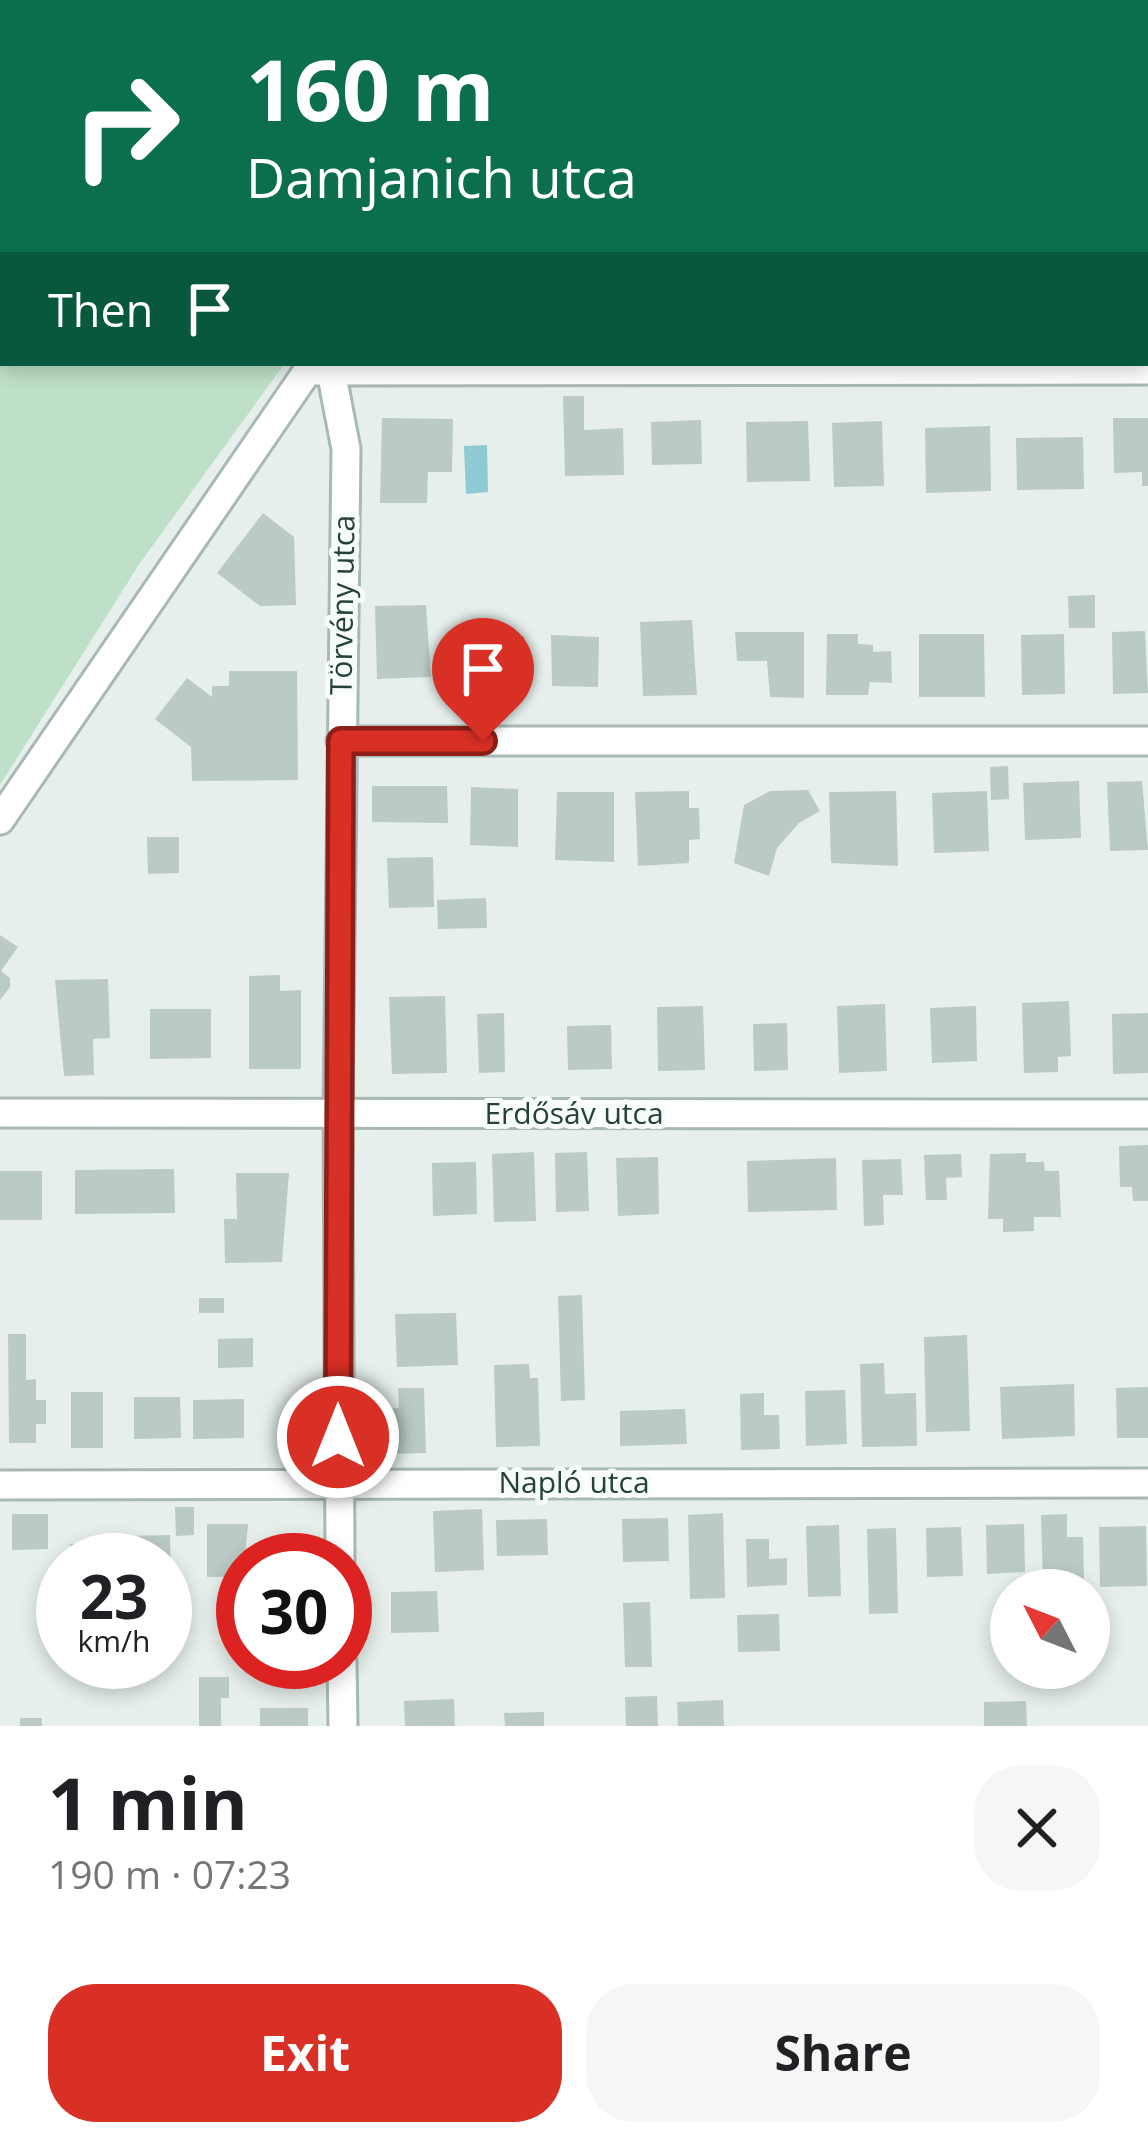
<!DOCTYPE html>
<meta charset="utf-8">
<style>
body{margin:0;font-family:"Open Sans",sans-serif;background:#f6f6f6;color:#202124;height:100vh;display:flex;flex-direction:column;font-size:45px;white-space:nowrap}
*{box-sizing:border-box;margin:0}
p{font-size:39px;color:#757577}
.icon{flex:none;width:66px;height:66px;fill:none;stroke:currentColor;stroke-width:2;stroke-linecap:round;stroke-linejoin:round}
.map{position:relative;height:1726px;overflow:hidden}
.side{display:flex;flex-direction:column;background:#fff;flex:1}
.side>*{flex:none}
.hud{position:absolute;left:0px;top:0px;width:1149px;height:366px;box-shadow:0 6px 18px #0003;background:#0b6e4f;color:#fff;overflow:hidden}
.needle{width:78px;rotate:312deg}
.buttons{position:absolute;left:990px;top:1569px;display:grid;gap:24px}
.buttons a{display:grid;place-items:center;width:120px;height:120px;border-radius:50%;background:#fff;box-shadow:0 6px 18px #0003;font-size:60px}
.speed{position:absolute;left:36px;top:1533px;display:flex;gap:24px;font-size:60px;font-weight:700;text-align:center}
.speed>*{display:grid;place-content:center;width:156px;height:156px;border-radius:50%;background:#fff;box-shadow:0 6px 18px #0003;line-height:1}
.speed small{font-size:30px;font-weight:400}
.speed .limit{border:18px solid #d22;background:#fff;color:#111}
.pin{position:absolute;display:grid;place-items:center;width:102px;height:102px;color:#fff;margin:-123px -51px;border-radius:50% 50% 50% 0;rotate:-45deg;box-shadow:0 0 12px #0007}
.pin .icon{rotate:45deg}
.me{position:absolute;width:132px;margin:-66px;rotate:0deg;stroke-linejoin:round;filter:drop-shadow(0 0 9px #0008)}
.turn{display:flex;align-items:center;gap:42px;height:252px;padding:0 48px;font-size:54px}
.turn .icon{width:156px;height:156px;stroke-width:2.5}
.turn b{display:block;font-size:84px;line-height:102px}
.then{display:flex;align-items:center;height:114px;padding:0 48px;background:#0003;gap:24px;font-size:45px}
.round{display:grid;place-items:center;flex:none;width:126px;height:126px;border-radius:48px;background:#f6f6f6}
.overview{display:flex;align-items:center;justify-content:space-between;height:204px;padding:0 48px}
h1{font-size:72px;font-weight:700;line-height:90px}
.button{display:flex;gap:24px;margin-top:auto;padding:24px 48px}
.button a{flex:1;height:138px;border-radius:48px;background:#d93025;color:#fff;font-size:48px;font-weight:700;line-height:138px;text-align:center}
.button a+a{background:#f6f6f6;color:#202124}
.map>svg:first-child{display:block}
.green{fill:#bfe0c8}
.water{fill:#8ec9d4}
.building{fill:#bbcac4}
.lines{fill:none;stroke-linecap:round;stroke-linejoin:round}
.street-casing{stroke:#a8b8b2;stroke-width:33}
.path{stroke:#86b3a5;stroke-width:4.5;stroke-dasharray:6 9;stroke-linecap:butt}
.street{stroke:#fff;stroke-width:27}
.route-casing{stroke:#8d1f18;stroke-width:30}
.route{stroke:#d93025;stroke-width:21}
.labels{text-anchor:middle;stroke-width:10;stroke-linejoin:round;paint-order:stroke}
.street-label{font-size:30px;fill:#24423a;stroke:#f7fbf9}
</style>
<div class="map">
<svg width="1148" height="1726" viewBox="0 0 1148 1726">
<rect width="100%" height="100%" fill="#e6efeb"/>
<path class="green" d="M0,0H547L3,3V363H285L140,563L0,785Z"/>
<path class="water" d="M487,445L488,492L466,494L464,446Z"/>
<path class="building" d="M563,396H584V430L623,428L624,475L565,476Z
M382,418L453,419L452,472H428L427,503H380Z
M1113,418H1148V486H1142V472L1114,473Z
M701,420L702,464L652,465L651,422Z
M808,421L810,481L747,482L746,422Z
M882,421L884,486L834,487L832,423Z
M990,426L991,491L926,493L925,428Z
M1083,437L1084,489L1017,490L1016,438Z
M263,513L294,537L296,605L260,606L217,573Z
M1095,595V628H1069L1068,596Z
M426,605L431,677L377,679L375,606Z
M692,620L697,695L643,696L640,622Z
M1145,631L1148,693L1113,694L1112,632Z
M735,632H804V698L770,697L767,661H737Z
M827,634H858V644L873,645V652L891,651L892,683L870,682L868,695H826Z
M919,634H984L985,697H919Z
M1064,634L1065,694L1022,695L1021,635Z
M551,635L599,637L598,687L552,686Z
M524,636L529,691L465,693L461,638Z
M229,671H297L298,780L192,781L191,747L155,719L187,678L212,697V686H229Z
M1008,766L1009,799L991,800L990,767Z
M1079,781L1081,838L1025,840L1023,783Z
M1142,781L1148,850L1110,851L1107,782Z
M372,786H447L448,823L372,822Z
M471,787L518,789V847L470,845Z
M808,790L820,811L799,823L777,848L769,876L734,863L744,805L770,791Z
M689,791V808H699L700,839L689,840V863L638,866L635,792Z
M896,791L898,866L831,863L829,792Z
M987,791L989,851L934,853L932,793Z
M557,792H614V862L555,860Z
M147,837H179V873L148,874Z
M433,857L434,907L389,908L387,858Z
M486,898L487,928L438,929L437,900Z
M0,935L18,947L1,971L10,978V987L0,1000Z
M280,975V991L301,990V1069H249V976Z
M108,979L110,1038L93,1039L94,1075L64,1076L55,980Z
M445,996L447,1073L392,1074L389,997Z
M1069,1001L1071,1056L1058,1057V1072L1024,1073L1022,1003Z
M885,1004L887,1071L839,1073L837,1006Z
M703,1006L705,1070L658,1071L657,1007Z
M976,1006L977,1061L932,1063L930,1008Z
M150,1009H211V1058L150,1059Z
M504,1013L505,1072L479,1073L477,1014Z
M1148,1013V1073L1113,1074L1112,1014Z
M787,1023L788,1070L754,1071L753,1024Z
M611,1025L612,1069L568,1070L567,1026Z
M1148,1145V1201H1133L1132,1187H1120L1119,1146Z
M534,1152L536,1221L494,1222L492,1154Z
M587,1152L589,1211L556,1212L555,1153Z
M1026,1153V1162H1044L1045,1171H1059L1061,1217H1034V1231L1003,1232V1219H988L990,1154Z
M961,1154L962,1177L946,1178L947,1200H926L924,1155Z
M658,1157L659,1214L618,1216L616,1158Z
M836,1158L837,1210L748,1212L747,1161Z
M901,1159L903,1195H883L884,1225L864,1226L862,1160Z
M476,1162L477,1214L433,1216L432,1163Z
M174,1169L175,1213L75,1214V1170Z
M0,1171H42V1220H0Z
M236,1173H289L282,1262L225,1263L224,1219H237Z
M582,1295L585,1400L561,1401L558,1296Z
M199,1298H224V1313H199Z
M456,1313L458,1365L397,1367L395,1314Z
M8,1334H26V1380L36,1379V1400H46V1424H36V1443H9Z
M967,1335L970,1431L926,1432L924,1337Z
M253,1338V1367L218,1368V1339Z
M884,1363L885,1394L916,1393L917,1446L862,1447L860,1364Z
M529,1364L530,1378H538L540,1446L496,1447L494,1365Z
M1074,1384L1075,1436L1002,1439L1000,1387Z
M1148,1387V1438H1117L1116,1388Z
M398,1388H424L426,1453L387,1454L386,1409L399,1408Z
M845,1390L847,1444L806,1446L805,1391Z
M71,1392H103V1448H71Z
M764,1393V1415H779L780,1449L741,1450L740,1394Z
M134,1397H180L181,1438L134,1439Z
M244,1399V1438L193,1439V1400Z
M685,1409L687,1444L620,1446V1411Z
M175,1507H194V1535L176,1536Z
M482,1509L484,1570L435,1572L433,1511Z
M723,1513L725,1598L690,1599L688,1515Z
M12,1514H48V1549L12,1550Z
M1067,1514V1537H1083L1084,1580L1043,1581L1041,1515Z
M668,1518L669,1561L623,1562L622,1519Z
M547,1519L548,1555L497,1556L496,1520Z
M207,1524H248L243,1577H207Z
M1024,1524L1025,1572L987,1574L986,1525Z
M839,1525L841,1596L808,1597L806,1526Z
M1146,1526L1147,1586L1100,1587L1099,1527Z
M961,1527L963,1576L927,1577L926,1528Z
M896,1528L898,1613L869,1614L867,1529Z
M170,1535L171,1605H165V1560H129V1536Z
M746,1539H769V1559L787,1558V1585L747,1587Z
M70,1544H96V1560H70Z
M437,1591L439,1632L391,1633V1592Z
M650,1602L652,1667H625L623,1603Z
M779,1614L780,1651L738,1652L737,1615Z
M199,1677H229V1698H221V1726H199Z
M657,1696L658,1726H626L625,1697Z
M454,1699L455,1726H405L404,1701Z
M723,1700L724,1726H678L677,1702Z
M1026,1701L1027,1726H984V1702Z
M260,1708H308V1726H260Z
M544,1712V1726H505L504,1713Z
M20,1718H42V1726H20Z"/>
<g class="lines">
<defs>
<path id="street" d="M583,3L585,0
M307,371L1148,370
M331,371L346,449L338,1114L340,1560
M341,741H1148
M0,820L313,363
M0,1113L1148,1114
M0,1485L1148,1483
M342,1662L343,1726"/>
</defs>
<use href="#street" class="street-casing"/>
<path class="path" d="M398,0L401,3
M0,170L3,171"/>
<use href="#street" class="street"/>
</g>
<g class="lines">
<defs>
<path id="route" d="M338,1437L341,741H483"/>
</defs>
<use href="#route" class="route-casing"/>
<use href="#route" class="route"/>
</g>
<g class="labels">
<g class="street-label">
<text transform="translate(343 605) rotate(-89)" y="10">Törvény utca</text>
<text x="574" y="1124">Erdősáv utca</text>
<text x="574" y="1493">Napló utca</text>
</g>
</g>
</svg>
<div class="buttons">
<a><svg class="needle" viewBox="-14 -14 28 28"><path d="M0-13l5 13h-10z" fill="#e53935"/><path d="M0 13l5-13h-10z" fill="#757577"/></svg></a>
</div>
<div class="speed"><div>23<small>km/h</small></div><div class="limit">30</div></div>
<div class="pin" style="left:483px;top:741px;background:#d93025"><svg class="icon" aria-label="arrive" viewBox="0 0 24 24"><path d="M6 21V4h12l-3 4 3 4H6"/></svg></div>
<svg class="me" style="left:338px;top:1437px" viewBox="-20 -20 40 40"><circle r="17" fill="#d93025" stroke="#fff" stroke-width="3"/><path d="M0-11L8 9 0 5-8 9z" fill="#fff"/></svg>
<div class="hud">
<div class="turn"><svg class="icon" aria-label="right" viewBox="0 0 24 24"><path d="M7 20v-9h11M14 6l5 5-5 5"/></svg><div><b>160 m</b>Damjanich utca</div></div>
<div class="then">Then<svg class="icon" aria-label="arrive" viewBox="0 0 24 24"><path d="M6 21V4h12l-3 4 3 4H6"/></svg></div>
</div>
</div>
<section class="side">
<div class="overview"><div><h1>1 min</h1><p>190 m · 07:23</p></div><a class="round"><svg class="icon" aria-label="close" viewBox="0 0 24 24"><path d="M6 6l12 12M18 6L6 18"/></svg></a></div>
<div class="button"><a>Exit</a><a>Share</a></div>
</section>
